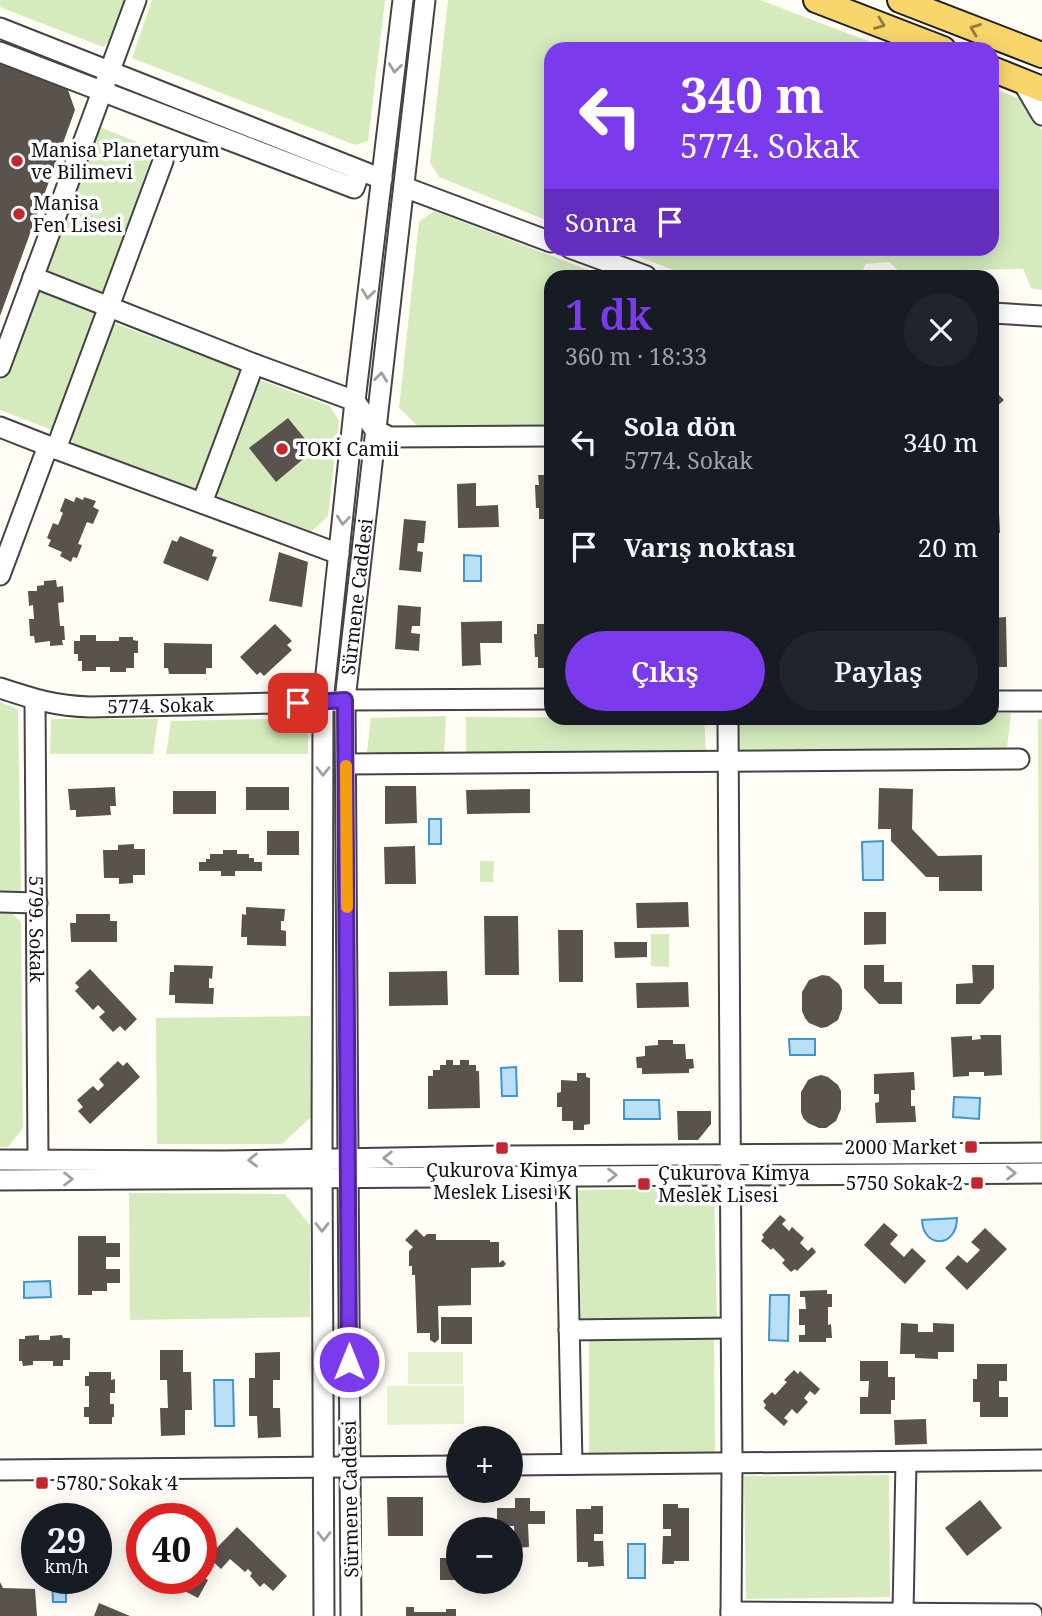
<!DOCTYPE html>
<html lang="tr">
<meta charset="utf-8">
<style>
body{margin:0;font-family:"Noto Serif",serif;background:#20242c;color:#f1f3f6;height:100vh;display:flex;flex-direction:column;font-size:26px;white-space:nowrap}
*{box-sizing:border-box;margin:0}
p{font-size:23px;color:#9ea1a6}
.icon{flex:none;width:38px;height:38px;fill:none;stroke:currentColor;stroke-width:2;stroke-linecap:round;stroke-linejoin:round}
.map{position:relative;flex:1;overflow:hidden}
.drawer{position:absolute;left:544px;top:270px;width:455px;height:455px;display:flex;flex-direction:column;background:#171b24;border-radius:21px;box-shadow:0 4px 18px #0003}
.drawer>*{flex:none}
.guide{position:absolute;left:544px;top:42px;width:455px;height:214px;border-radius:21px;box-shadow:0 4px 18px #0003;background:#7c3aed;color:#fff;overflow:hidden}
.fabs{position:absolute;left:446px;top:1426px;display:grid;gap:14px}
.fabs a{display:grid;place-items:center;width:77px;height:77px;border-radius:50%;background:#171b24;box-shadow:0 4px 18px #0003;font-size:35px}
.speed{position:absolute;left:21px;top:1503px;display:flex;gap:14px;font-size:35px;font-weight:700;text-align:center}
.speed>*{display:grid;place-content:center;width:91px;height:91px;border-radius:50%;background:#171b24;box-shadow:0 4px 18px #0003;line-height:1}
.speed small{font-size:18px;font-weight:400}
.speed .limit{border:10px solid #d22;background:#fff;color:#111}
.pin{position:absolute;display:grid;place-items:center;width:60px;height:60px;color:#fff;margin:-30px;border-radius:14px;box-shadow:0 4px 10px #0006}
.me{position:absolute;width:77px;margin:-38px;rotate:0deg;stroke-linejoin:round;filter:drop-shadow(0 0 5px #0008)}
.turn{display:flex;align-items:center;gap:24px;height:147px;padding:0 21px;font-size:32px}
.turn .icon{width:91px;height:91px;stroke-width:2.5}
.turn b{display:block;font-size:49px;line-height:60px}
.then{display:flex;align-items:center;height:66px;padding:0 21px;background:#0003;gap:14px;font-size:26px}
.round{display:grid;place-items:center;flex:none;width:74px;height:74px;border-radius:37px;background:#20242c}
.overview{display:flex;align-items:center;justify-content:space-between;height:119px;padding:0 21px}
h1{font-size:42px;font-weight:600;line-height:52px;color:#7c3aed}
.button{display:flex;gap:14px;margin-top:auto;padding:14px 21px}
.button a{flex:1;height:80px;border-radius:42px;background:#7c3aed;color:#fff;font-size:28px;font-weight:600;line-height:80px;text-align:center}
.button a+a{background:#20242c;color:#f1f3f6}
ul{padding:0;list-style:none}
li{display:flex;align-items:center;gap:21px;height:105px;padding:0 21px}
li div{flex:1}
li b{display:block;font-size:26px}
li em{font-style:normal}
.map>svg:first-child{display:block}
.green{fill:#d5ebbd}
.pitch{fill:#e6f2cf}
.water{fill:#b9e0f7;stroke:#3f96cf;stroke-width:2}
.building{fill:#5a524d}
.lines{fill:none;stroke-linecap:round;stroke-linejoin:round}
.minor-casing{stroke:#444;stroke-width:23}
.major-casing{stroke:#222;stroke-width:28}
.minor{stroke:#fff;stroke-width:19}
.major{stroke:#f9d66b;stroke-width:24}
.oneway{stroke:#917d42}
.oneway2{stroke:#a0a0a0}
.route-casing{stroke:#51269a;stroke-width:18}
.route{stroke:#7c3aed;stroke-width:12}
.slow{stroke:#f59e0b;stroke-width:12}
.poi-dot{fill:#c4262e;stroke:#fff;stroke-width:2.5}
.labels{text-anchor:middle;stroke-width:7;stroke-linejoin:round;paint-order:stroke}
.poi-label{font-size:19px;fill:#111;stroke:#fff;text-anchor:start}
.street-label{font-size:19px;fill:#111;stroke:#fff}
</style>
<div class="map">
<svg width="1042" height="1616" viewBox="0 0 1042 1616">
<rect width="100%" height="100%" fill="#fffdf5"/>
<path class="green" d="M0,0H124L108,42L103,47L0,7Z
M152,0H385L368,141L355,145L132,58Z
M448,0H760L889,49H551V222L439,177L430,163Z
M992,88L1023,100L1042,130V290L1031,288L1023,269L899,271L889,262L866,264L859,276H689L619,249L992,248Z
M100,127L154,149L104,295L44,272Z
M434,211L604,276H551V425L419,427L399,408L419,222Z
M34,289L95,314L52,430L0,410V382Z
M111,322L237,369L241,377L195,493L76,450L68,429Z
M260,380L330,406L339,421L328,516L310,533L221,502L213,487Z
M0,702L18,709L21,891H0Z
M992,713H1011L1007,748L739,754L738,718H992Z
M446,716L444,754L367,752L371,718Z
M466,717L704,718L706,751L466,753Z
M308,718V754H166L171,721Z
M51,719H158L153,754H50Z
M1038,719H1042V1140H1040Z
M480,861H494L493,882H480Z
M0,910H9L21,922L23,1128L8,1147H0Z
M651,934H669V967L651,966Z
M310,1016L311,1117L282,1144H157L156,1018Z
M714,1188L717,1320L581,1323L578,1190Z
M129,1193L285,1194L310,1225V1317L130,1320Z
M589,1336H714L715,1453L589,1454Z
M889,1475L890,1597L746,1599L744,1476Z"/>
<path class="pitch" d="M408,1352H463V1384H408Z
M387,1386H464V1424L387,1425Z"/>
<path class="water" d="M464,555L481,556V581H464Z
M429,819H441V844H429Z
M883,841V880H863L862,842Z
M789,1039H815V1055H790Z
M516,1067L517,1096H502L501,1068Z
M954,1097L980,1098L979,1119L953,1117Z
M624,1100H659L660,1119H624Z
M957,1218C957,1248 923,1249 922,1220Z
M50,1281L51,1297L24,1298V1282Z
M770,1295H789L788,1341L769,1340Z
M214,1380H233L234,1426H215Z
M628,1544H645V1578H628Z
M52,1579H66V1602H53Z"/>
<path class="building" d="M0,62L67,87L75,110L0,316Z
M992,388L1004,400L992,411Z
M288,418L314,450L276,482L249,448Z
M538,475H551V519H539V508H536L535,485H539Z
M476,483V506L498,505L499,527L458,528L457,484Z
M76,497L83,500L84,497L96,501L93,507L99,510L93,524L87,522L78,544L82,545L77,558L73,557L71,562L60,556L62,552L48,546L51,540L47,538L53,523L58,525L63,513L60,511L65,498L74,502Z
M992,512H999L1000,533H992Z
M404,519L426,521L424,543H418L417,551L423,552L421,572L399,570Z
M180,536L214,550L212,556L217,557L208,581L163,563L172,540L177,542Z
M279,552L308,562L302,607L269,601Z
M56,580L57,587L63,586L64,602L58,603L60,626H64L65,640H62L63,645L50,646V641L35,643L34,636H30L29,619H34L33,605L29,606L28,591H37V586L44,585V581Z
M398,605L421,607L420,626H412L411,633L420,634L419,651L395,649Z
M1006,617L1007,667H992V618Z
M502,621V643H480L481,665L462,666L461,622Z
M275,624L292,641L287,645L292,650L264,676L260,672L257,675L240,657Z
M537,624H551V668H538V657H535L534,634H537Z
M80,635H96V641H119V637H133V640L138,641V653H134V668H126V672H110V667H96V671H82V661H78V654H74V641H80Z
M164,643L212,644V668H206V674H169L168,668H164Z
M385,786H416L417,823L385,824Z
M115,787L116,806H110L111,815L76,817V810H70L68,789Z
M246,787H289V810H246Z
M879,788L913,789L912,829L938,856L982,855V891H939V877H926L891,841V829H878Z
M530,789V813L467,814L466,790Z
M173,791H216V814H173Z
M267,831H299V855H267Z
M134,844V849H145V875H133V883L119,884V878H104L103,850H118V845Z
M415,846L416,884H385L384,847Z
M223,850H237V854H249V858H254V862H262V871H235V876H221V871H199V862H206V859H210V854H223Z
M688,902L689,927L637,928L636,903Z
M246,907L285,909L284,921H281V930L286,931V946L247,945V937H241L242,914L246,915Z
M864,912H886V944L864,945Z
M76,914H110V921H117V942H71L70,923H76Z
M484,916H518L519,975H485Z
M558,930H583V982H559Z
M614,942H647V957L615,958Z
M174,965L213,966L212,979L209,978V988H214L213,1004L175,1003V995H169L170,972H174Z
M864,965H884V982H902V1004H879L864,988Z
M972,965H994V988L980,1004H956V984L973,983Z
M90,969L137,1019L125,1031L120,1026L113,1032L99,1017L105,1012L98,1005L93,1010L75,991L79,987L75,983Z
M447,971L448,1005L389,1006V972Z
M822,975L829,976L839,984L842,990V1009L838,1020L827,1027L821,1028L809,1023L805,1018L802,1011V992L809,980Z
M688,982L689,1007L637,1008L636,983Z
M980,1035H1001L1002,1075L984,1076V1072H969V1076L953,1077L951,1037L972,1036V1040L981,1039Z
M658,1040H673V1044H685L686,1059H693L694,1068L689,1069V1073L642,1074V1068H637L636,1057L645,1056V1046L658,1045Z
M446,1060H453V1065H460V1060H469V1065H476V1071H479L480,1108L428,1109V1076H433V1070H440V1065H446Z
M118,1061L123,1066L127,1062L140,1077L90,1124L78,1111L83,1107L77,1100L93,1086L98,1091L104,1085L99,1079Z
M914,1072L915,1090H911V1106H915L916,1122L876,1123L875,1103L879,1102V1094H874V1074Z
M577,1073H586V1077L590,1078V1124L584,1125V1130H573V1121H562V1107H557V1093L561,1092V1080L577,1081Z
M821,1075L828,1077L838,1085L841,1091V1109L836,1121L826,1128H819L808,1123L803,1118L801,1112V1092L808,1080L814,1077Z
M677,1111H711V1124L698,1140H678Z
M780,1215L786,1220L782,1224L789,1231L792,1227L804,1238L800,1243L808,1251L812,1247L816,1252L797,1271L795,1269L791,1272L782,1263L785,1260L773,1248L771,1250L761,1241L764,1237L762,1235Z
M884,1223L898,1235L890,1244L904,1257L912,1248L926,1261L905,1284L864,1245Z
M985,1228L1007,1249L967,1290L945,1268L958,1255L967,1263L980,1250L971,1242Z
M416,1229L424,1237L427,1234H436V1240H490V1242H499V1263L503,1260L506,1264L503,1267L471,1268V1305L438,1306L439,1339L435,1343L430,1340V1333H417L415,1275H412V1266H409V1251L413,1247L405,1240Z
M78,1236H106V1243H120V1257H106V1269H120V1283H107V1291H92V1295H78Z
M827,1290V1294H832V1307H828V1325L831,1324L832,1338H826V1342H799V1335H805V1325H799V1309H806L805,1297H800V1291Z
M441,1317H472V1344H441Z
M901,1323L918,1324V1332H933V1323L954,1324V1352H938V1359L915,1358V1354H900Z
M39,1335V1340H50V1336L62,1335L63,1338H70V1360H63V1366H53V1361H33V1365L23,1366L22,1361H19V1339H25V1336Z
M160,1350H183V1372H191L192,1410H185V1435L161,1436L160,1408H168L167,1380H160Z
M280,1352V1380H273V1408H280L281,1437L258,1438L257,1416H249V1378H255V1353Z
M860,1361H888V1377H895V1400H891V1414H860V1397H868L869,1381H860Z
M977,1364H1007V1381H999V1397H1008V1417H980V1402H973V1379H977Z
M794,1370L798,1374L800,1371L820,1389L815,1395L810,1391L804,1398L808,1402L797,1414L792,1409L784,1418L788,1421L784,1426L764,1408L766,1405L763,1401L772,1392L775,1395L787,1382L784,1380Z
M89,1372H111V1380L115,1379V1393H110V1404H114V1417H112V1424H89V1417H84V1407H89V1386H85V1376H89Z
M926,1419L927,1444L895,1445L894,1420Z
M387,1497H423V1536H388Z
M515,1498H530V1511H545V1524H528L529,1547L515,1548L514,1526H497V1508H515Z
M980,1500L1002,1528L967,1556L945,1528Z
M663,1504H678V1508H689V1561H674V1564H662L663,1536H671V1529H663Z
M174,1506V1519H155V1507Z
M591,1506H603V1534H594V1541H603L604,1566L588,1567V1562H577L576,1509H591Z
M237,1527L287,1576L273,1591L264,1583L260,1587L250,1576L252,1573L248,1569L245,1572L230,1559L221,1569L208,1557Z
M440,1558H458V1580H440Z
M201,1576L208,1580L198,1598L160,1578H201Z
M0,1582L3,1588L35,1589L37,1616H0Z
M99,1603L130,1616H94Z
M406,1607H414V1612H446V1609H456V1616H406Z"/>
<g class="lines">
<defs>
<g id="minor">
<path d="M0,28L382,179"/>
<path d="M0,52L354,188L360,171"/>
<path d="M1022,81L1042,115"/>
<path d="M404,187L551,242"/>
<path d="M570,248L646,276"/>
<path d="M33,277L254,364L355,401L375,430L390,437L551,436"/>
<path d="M992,313L1042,316"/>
<path d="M0,367L136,0"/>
<path d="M0,427L56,449L339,554"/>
<path d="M56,449L163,161"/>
<path d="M202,503L254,364"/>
<path d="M0,575L48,446"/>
<path id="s1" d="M0,688C33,699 55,706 90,707L323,702L345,700L551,699"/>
<path id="s2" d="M35,700L38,1159"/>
<path d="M992,701H1042"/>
<path d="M728,718L732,1464L731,1616"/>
<path d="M346,764L1019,759"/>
<path d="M0,902L37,903"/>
<path d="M0,1160L222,1161L501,1156L1042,1153"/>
<path d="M566,1176L572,1464"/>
<path d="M0,1180L1042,1173"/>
<path d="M569,1330L730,1328"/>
<path d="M511,1465L1042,1460"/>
<path d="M0,1470L458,1466"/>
<path d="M731,1612L1032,1614"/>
<path d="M903,1612L906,1462"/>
<path d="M324,1616L322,1159L323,702L355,401L403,0"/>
<path id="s3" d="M351,1616L345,700L425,0"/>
</g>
<path id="major" d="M816,0L943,49
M900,0L1042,55
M992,69L1042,89"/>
</defs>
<use href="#minor" class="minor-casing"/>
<use href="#major" class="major-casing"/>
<use href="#minor" class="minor"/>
<use href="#major" class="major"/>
</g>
<defs><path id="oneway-chevron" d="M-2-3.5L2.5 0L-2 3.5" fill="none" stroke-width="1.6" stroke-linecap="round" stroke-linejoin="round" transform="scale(1.75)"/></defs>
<g class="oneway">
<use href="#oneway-chevron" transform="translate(880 24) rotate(21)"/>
<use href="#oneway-chevron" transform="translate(975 29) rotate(-159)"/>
</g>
<g class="oneway2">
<use href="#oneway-chevron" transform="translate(395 68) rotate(97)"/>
<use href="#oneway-chevron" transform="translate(368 294) rotate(97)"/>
<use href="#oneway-chevron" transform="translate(381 377) rotate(-83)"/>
<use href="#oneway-chevron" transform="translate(343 520) rotate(96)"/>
<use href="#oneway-chevron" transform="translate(323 771) rotate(90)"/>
<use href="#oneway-chevron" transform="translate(388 1158) rotate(179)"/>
<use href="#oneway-chevron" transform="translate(253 1160) rotate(179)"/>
<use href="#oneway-chevron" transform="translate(1011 1173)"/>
<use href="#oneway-chevron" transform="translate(612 1175)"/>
<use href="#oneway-chevron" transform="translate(68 1179)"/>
<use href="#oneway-chevron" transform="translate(322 1227) rotate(90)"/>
<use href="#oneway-chevron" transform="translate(324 1536) rotate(90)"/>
</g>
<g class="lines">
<defs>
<path id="route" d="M298,703L345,700L349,1362"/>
</defs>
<use href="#route" class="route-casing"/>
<use href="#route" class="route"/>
<path class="slow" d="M346,766L347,907"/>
</g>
<g class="poi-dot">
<circle cx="17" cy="161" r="7"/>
<circle cx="19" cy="214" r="7"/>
<circle cx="282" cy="449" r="7"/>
<rect x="964" y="1140" width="14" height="14" rx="3.5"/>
<rect x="495" y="1141" width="14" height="14" rx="3.5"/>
<rect x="970" y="1176" width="14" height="14" rx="3.5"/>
<rect x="637" y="1177" width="14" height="14" rx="3.5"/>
<rect x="35" y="1476" width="14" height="14" rx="3.5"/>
</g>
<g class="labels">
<g class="poi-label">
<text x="31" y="157">Manisa Planetaryum<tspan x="31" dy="22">ve Bilimevi</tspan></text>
<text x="33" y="210">Manisa<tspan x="33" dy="22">Fen Lisesi</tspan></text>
<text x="296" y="456">TOKİ Camii</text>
<text x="957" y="1154" text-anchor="end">2000 Market</text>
<text x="502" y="1177" text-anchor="middle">Çukurova Kimya<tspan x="502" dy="22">Meslek Lisesi K</tspan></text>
<text x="658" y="1180">Çukurova Kimya<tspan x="658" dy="22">Meslek Lisesi</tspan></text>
<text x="963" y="1190" text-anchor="end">5750 Sokak 2</text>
<text x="56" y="1490">5780. Sokak 4</text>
</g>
<g class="street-label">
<text dy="7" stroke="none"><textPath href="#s3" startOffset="1020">Sürmene Caddesi</textPath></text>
<text dy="7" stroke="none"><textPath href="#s1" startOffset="163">5774. Sokak</textPath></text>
<text dy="7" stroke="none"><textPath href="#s2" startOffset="229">5799. Sokak</textPath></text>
<text transform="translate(350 1499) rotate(-91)" y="7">Sürmene Caddesi</text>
</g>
</g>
</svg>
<div class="fabs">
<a>+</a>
<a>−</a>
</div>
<div class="speed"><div>29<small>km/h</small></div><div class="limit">40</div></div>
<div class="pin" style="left:298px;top:703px;background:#d93025"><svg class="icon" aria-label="arrive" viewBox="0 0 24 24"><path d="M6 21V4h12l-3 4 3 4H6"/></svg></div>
<svg class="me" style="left:349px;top:1362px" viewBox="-20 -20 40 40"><circle r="17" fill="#7c3aed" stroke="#fff" stroke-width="3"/><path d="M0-11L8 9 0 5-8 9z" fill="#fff"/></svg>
<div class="guide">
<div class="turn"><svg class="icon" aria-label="left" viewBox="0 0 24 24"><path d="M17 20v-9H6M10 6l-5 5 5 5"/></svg><div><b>340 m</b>5774. Sokak</div></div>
<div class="then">Sonra<svg class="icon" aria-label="arrive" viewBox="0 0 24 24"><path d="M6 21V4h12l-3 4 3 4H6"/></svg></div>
</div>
<section class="drawer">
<div class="overview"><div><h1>1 dk</h1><p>360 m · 18:33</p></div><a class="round"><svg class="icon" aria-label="close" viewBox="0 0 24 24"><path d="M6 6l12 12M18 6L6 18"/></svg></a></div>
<ul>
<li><svg class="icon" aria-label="left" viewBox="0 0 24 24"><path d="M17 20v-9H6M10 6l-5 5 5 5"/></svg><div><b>Sola dön</b><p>5774. Sokak</p></div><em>340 m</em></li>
<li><svg class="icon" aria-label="arrive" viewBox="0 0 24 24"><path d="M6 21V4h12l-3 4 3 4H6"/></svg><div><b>Varış noktası</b></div><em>20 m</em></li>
</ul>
<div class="button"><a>Çıkış</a><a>Paylaş</a></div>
</section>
</div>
